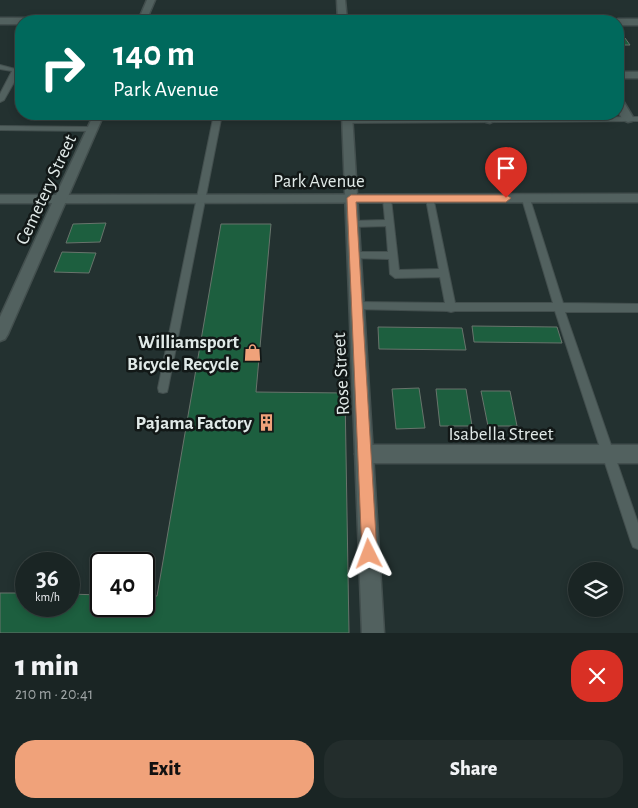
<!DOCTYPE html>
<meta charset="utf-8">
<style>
body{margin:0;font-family:"Alegreya Sans",sans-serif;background:#232d2c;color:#f1f3f6;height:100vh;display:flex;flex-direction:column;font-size:19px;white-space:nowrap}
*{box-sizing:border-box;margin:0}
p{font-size:16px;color:#9fa5a6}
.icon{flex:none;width:28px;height:28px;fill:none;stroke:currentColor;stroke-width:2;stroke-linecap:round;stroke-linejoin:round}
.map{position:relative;height:633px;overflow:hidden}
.side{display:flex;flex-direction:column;background:#1a2524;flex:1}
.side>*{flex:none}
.guide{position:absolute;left:15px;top:15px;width:609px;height:105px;border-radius:20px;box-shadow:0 2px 8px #0003,0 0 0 1px #384241;background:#00695c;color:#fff;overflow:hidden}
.fabs{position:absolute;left:568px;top:562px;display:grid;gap:10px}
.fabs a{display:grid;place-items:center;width:55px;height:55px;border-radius:50%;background:#1a2524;box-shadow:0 2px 8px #0003,0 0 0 1px #384241;font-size:25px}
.speed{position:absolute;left:15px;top:552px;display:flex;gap:10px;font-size:25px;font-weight:700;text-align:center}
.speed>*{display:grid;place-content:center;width:65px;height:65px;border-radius:50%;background:#1a2524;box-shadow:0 2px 8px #0003,0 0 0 1px #384241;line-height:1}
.speed small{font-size:12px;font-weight:400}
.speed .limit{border:2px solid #111;border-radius:8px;background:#fff;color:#111}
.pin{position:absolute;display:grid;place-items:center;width:42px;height:42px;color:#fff;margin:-51px -21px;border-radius:50% 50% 50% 0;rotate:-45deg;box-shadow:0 0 5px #0007}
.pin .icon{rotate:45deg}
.me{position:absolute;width:55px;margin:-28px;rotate:357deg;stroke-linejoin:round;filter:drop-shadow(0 0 4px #0008)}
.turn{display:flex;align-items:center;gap:18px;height:105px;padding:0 15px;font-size:22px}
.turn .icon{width:65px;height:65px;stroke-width:2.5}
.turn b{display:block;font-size:35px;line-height:42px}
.round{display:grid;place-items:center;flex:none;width:52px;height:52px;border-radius:20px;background:#232d2c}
.overview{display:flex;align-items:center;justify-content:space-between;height:85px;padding:0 15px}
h1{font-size:30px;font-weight:800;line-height:38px}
.cta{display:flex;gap:10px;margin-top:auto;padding:10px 15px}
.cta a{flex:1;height:58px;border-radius:20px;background:#f0a27a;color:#111;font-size:20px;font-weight:800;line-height:58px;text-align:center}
.cta a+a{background:#232d2c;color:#f1f3f6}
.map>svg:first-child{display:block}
.building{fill:#1d5f3f;stroke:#68746c}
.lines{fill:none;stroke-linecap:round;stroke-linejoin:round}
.lane-casing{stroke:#434f4e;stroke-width:2}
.street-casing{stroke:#434f4e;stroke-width:3}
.secondary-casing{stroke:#434f4e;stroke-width:3}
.lane{fill:#52615f;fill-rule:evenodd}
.street{fill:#52615f;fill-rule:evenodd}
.secondary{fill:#52615f;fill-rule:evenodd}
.route{fill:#f0a27a;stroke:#9c694f}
.labels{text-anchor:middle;stroke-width:5;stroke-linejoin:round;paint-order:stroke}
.street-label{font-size:19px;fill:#e1eae8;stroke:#121817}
.poi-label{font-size:19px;font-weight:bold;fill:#e1eae8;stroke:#121817;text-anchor:end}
</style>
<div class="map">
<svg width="638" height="633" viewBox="0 0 638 633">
<rect width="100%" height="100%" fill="#233130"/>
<path class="building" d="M618,37L625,38L630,45H618Z
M106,223L100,242L66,243L73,224Z
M221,224H271L256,392L345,393L349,633H0V593H26V606H69V594L101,595V606H144V596H157Z
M62,252L96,253L89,273L54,272Z
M472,326L557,327L562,343L474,342Z
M378,327L462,328L466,350L379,349Z
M419,388L425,428L396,429L392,389Z
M436,389H466L472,426H440Z
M481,391H510L517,426H488Z"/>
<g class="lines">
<defs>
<path id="lane" d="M0,65L19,70L17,77L4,100L0,102V94L12,71L0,69Z
M214,114H222L168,388L167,392L163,393L159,392L158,388Z
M638,117V121L348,123L344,121L348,119Z
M0,126L93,127L97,129L93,131L0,130Z
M387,196L391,199L399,270L439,269L426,199L427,197H433L455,303H553L522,199L526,196L530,199L563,303L638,304V312H565L638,523V549L633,547L631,542L555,311H455L451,312L447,311L354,309L352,306L354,303L357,302L445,303L440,277L395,278L390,274L389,259L351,258L349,256L351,254L354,252H388L386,226L353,227L349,224L353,221L385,220L383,199Z"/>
<path id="street" d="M147,0H155L146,21H138Z
M337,0H345L347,21H338Z
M618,72H638V78H618Z
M618,98L622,99L634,119L632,121L628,122C618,119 617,106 618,98Z
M482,114H492L496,120L490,123L486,122Z
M638,194V202L60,203L56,202L54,199L56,196L60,195Z
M364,445H638V463H364L358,460L355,454L358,448Z"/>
<path id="secondary" d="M0,18H57L62,21H21V24H0Z
M638,19V25H618V21H614L618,19Z
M94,114H104L8,334L5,339L0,341V317L52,203H0V195H56Z
M342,114H352L384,633H362Z"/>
</defs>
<use href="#lane" class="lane-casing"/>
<use href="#street" class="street-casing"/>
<use href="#secondary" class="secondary-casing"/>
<use href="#lane" class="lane"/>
<use href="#street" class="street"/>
<use href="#secondary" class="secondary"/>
</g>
<path class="route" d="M351,195H506L511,198L506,202H356L377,554L375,559L369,561L364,559L362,554L347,198Z"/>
<defs>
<symbol id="shop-bare" viewBox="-9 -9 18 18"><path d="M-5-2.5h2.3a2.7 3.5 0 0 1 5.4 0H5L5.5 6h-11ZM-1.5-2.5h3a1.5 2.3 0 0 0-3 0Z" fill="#f0a27a" stroke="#121817" stroke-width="2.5" paint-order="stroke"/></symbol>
<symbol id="building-bare" viewBox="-9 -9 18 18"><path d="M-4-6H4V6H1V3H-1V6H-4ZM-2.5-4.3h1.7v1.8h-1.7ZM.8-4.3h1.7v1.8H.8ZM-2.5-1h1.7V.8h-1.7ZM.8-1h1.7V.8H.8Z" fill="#f0a27a" stroke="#121817" stroke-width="2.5" paint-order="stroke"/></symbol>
</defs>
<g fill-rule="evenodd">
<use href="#shop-bare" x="240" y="340" width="25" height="25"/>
<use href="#building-bare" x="254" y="410" width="25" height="25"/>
</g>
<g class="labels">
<g class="street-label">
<text x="319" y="187">Park Avenue</text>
<text transform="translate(45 189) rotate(-65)" y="7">Cemetery Street</text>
<text transform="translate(340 374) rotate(-93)" y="7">Rose Street</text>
<text x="501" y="440">Isabella Street</text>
</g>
<g class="poi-label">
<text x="239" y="348">Williamsport<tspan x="239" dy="22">Bicycle Recycle</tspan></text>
<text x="252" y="429">Pajama Factory</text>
</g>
</g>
</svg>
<div class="fabs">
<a><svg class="icon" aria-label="layers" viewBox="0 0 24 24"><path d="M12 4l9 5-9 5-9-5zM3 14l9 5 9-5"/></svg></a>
</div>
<div class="speed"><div>36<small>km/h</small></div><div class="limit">40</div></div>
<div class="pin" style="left:506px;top:198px;background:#d93025"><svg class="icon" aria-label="arrive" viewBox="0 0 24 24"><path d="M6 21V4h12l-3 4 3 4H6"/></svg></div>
<svg class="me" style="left:369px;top:554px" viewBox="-20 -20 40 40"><path d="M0-17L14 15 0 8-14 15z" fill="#f0a27a" stroke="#fff" stroke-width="4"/></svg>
<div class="guide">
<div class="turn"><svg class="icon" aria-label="right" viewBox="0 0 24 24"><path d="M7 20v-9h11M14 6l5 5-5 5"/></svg><div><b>140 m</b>Park Avenue</div></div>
</div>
</div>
<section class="side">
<div class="overview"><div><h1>1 min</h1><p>210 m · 20:41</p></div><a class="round" style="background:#d93025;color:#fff"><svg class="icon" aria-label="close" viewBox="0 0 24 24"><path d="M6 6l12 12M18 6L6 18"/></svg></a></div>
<div class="cta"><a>Exit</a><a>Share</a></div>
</section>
